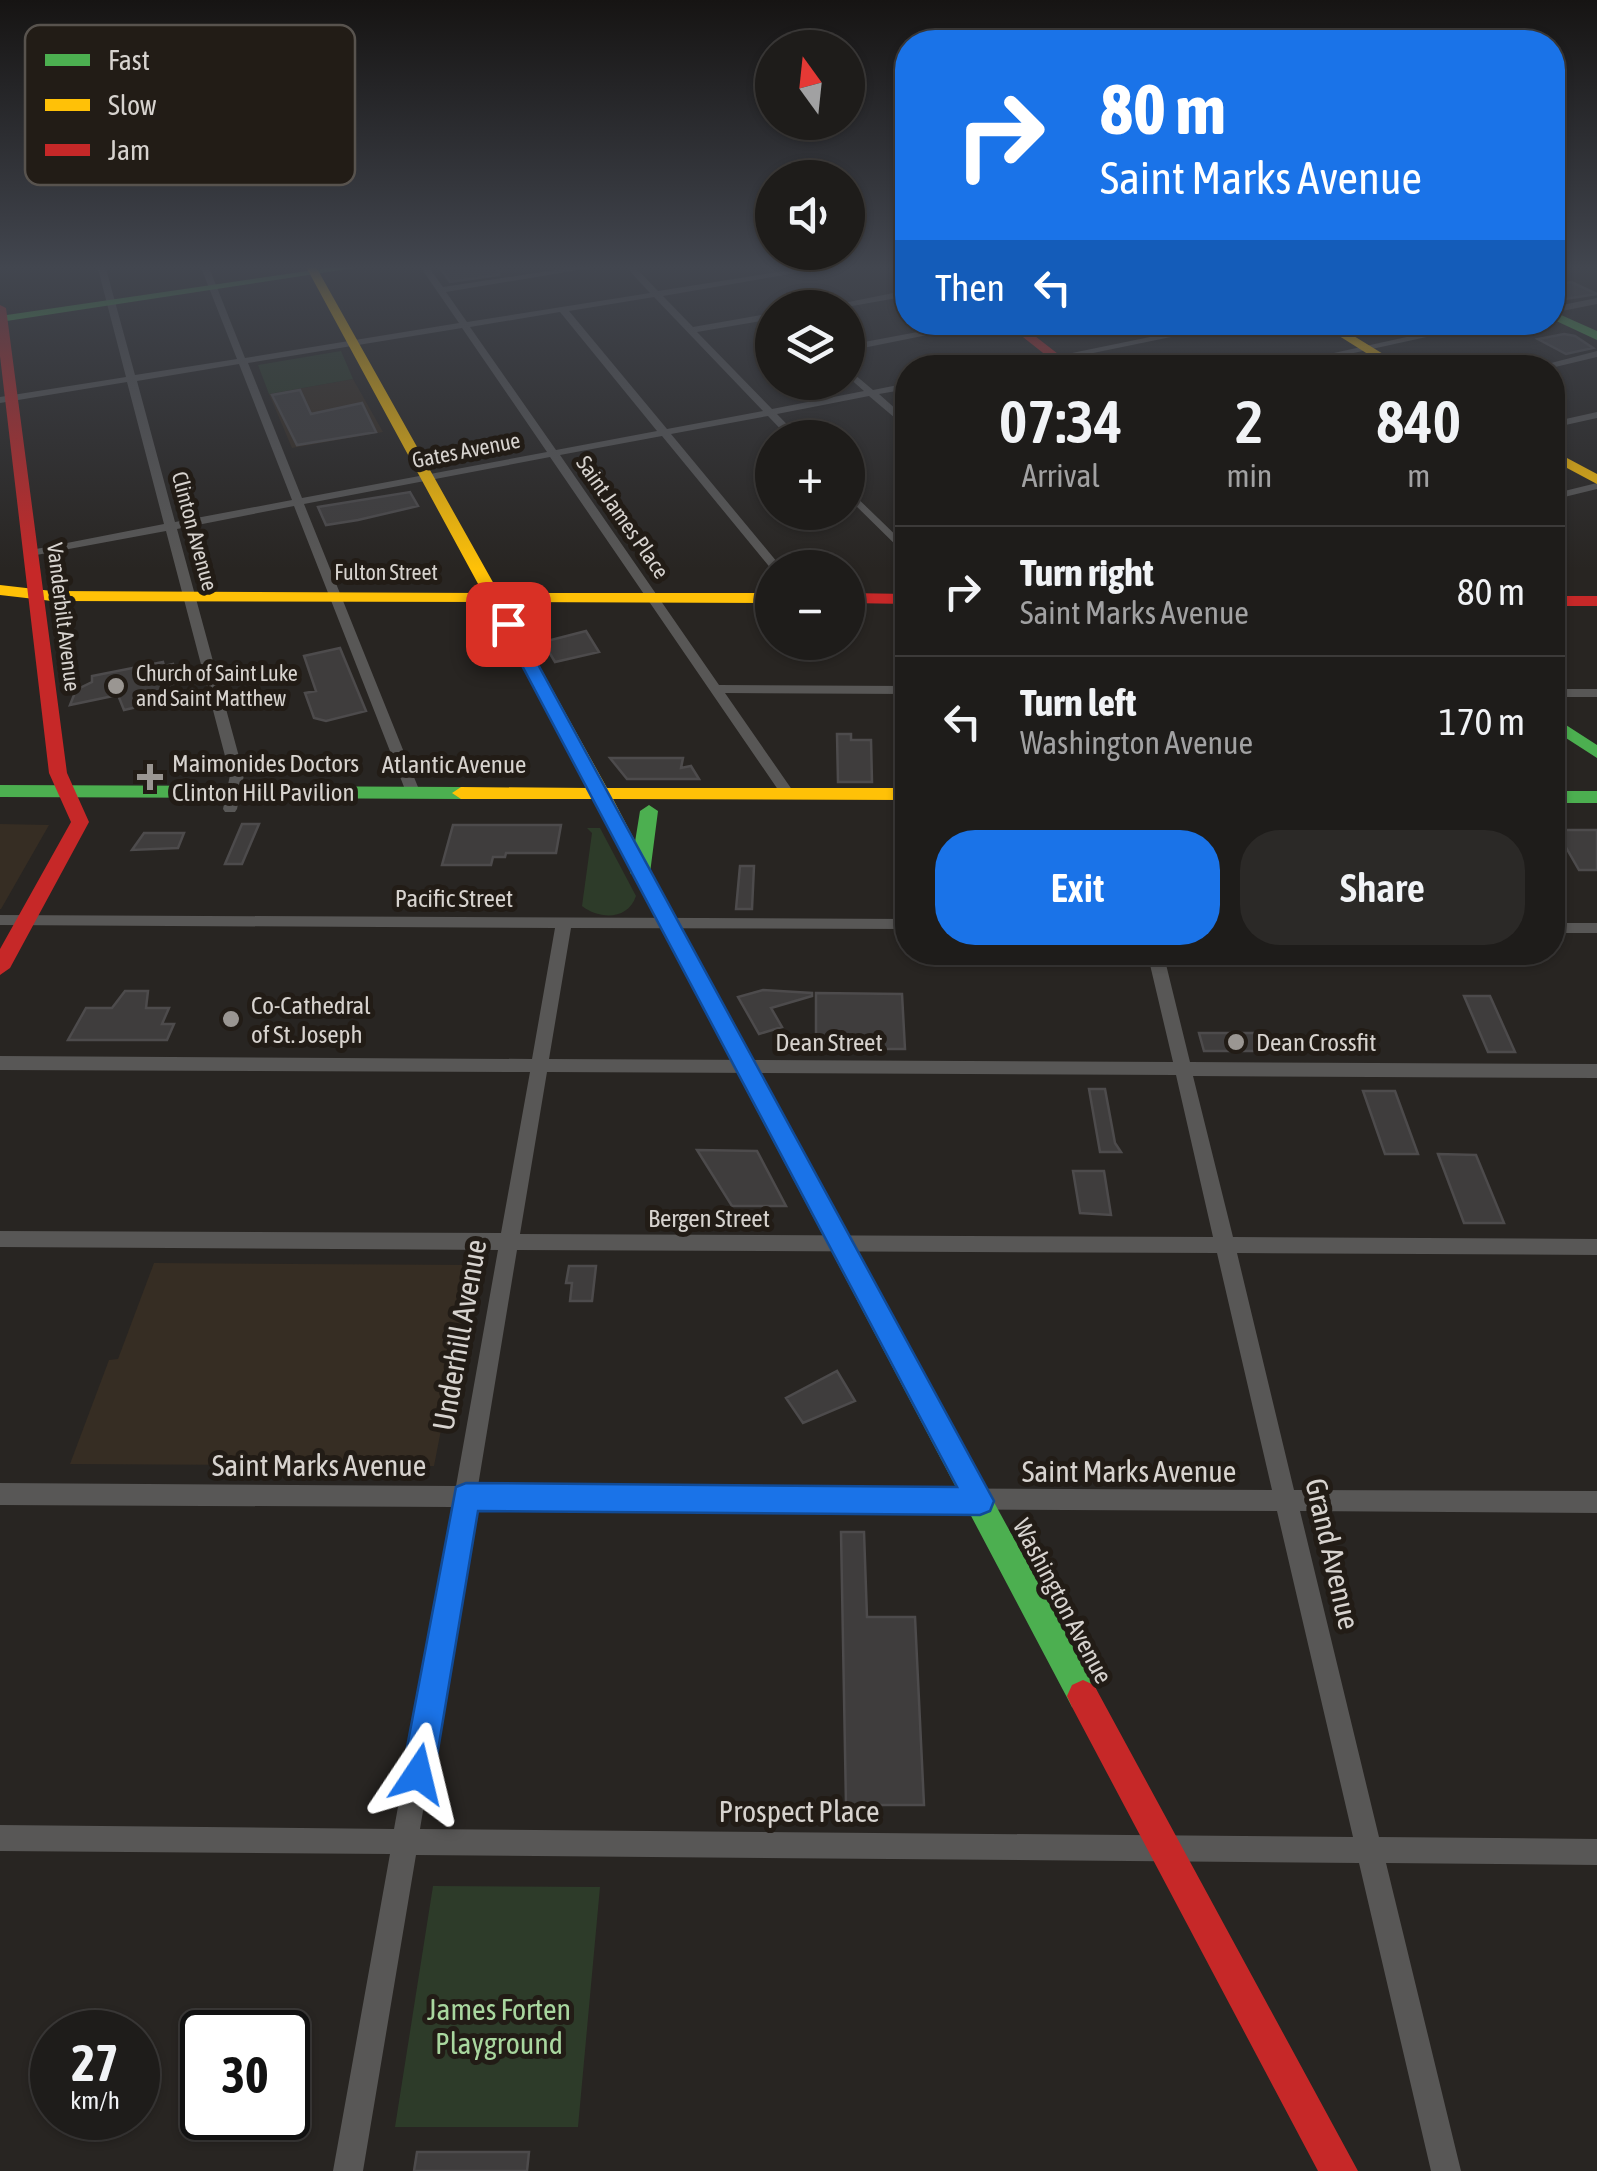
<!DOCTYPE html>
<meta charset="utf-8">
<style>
body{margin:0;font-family:"Asap Condensed",sans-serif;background:#2b2927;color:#f1f3f6;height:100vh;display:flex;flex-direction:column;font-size:38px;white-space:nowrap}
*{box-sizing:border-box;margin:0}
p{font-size:32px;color:#a1a1a2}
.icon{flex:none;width:55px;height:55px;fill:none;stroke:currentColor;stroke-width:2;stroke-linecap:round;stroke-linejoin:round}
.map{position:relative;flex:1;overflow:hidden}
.side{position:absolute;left:895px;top:355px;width:670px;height:610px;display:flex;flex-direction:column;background:#1e1c1a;border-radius:40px;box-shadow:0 2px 8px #0004,0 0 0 2px #3c3a39}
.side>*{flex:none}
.guide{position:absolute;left:895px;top:30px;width:670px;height:305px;border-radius:40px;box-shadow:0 2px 8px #0004,0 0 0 2px #3c3a39;background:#1a73e8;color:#fff;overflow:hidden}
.needle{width:65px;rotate:345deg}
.controls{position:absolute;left:755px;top:30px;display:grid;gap:20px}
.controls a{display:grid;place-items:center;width:110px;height:110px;border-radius:50%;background:#1e1c1a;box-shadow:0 2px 8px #0004,0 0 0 2px #3c3a39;font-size:50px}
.speed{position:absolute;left:30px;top:2010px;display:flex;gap:20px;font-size:50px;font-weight:700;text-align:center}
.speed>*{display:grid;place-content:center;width:130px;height:130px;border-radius:50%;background:#1e1c1a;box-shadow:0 2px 8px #0004,0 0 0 2px #3c3a39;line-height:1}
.speed small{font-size:25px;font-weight:400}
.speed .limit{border:5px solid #111;border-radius:15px;background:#fff;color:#111}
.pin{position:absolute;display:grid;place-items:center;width:85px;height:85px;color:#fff;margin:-42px;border-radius:20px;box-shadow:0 5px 15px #0006}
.me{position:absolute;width:110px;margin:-55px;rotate:10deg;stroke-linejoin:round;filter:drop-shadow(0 0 8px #0008)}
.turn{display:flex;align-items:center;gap:35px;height:210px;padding:0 40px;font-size:45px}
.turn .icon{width:130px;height:130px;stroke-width:2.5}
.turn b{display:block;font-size:70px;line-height:85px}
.then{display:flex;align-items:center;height:95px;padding:0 40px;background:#0003;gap:20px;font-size:38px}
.eta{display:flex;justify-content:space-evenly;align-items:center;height:170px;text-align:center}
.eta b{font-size:60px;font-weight:600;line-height:70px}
.action{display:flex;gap:20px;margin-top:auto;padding:20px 40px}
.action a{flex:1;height:115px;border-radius:40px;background:#1a73e8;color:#fff;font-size:40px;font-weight:600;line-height:115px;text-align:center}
.action a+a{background:#2b2927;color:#f1f3f6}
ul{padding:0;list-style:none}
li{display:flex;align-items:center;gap:30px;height:130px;padding:0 40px;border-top:2px solid #3c3a39}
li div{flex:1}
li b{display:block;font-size:38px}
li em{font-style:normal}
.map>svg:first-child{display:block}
.built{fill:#362d23}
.green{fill:#2d3b29}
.building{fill:#3f3d3d;stroke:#4d4b4c;stroke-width:2.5}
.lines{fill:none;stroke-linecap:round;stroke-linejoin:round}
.street{fill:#585756;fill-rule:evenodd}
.fast{fill:#4caf50;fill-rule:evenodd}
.slow{fill:#ffc107;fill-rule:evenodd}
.jam{fill:#c62828;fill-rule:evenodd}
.route{fill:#1a73e8;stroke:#114b97;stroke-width:2.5}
.poi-dot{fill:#9a9692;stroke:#221c16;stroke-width:4}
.labels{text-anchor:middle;stroke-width:10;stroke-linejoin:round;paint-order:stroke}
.far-street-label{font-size:22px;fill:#d7d3cf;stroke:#221c16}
.far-poi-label{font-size:22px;fill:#d7d3cf;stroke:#221c16;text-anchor:start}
.poi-label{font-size:25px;fill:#d7d3cf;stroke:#221c16;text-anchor:start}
.street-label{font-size:25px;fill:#d7d3cf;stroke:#221c16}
.near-street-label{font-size:30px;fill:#d7d3cf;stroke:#221c16}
.near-park-label{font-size:30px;fill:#a9d79f;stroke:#221c16}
.key{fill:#221c16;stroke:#58534e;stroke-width:2.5}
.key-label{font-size:28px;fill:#d7d3cf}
</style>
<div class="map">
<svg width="1597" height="2171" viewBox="0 0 1597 2171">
<rect width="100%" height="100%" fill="#282522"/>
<path class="built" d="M353,379L383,432L292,448L269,394Z
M0,824L49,825L1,909H0Z
M154,1263L473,1265L434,1466L70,1464L109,1360L118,1359Z"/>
<path class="green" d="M341,351L353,379L269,394L258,365Z
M587,828H600L636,896C628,920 600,920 582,906L592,833Z
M433,1886L600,1887L578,2127H395Z"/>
<path class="building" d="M438,265H498L499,275L450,282Z
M1571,282L1597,294L1552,301V286Z
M1564,334L1575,336L1593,348L1566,354L1538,339Z
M300,390L311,414L362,403L376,432L297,445L272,395Z
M410,492L418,506L358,520L326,525L318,507Z
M586,631L599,652L555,662L543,642Z
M340,648L366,711L326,721L314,718L305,693L316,691L304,656Z
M163,662L164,666L173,664L181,697L124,710L118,695L70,705L76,690L92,682V676Z
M837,734H851V740H871L872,782H838Z
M610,758H683L681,768L691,766L699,779H627Z
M242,824H259L242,864H225Z
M453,825H561L556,853H506L505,857H493L491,865H442Z
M1556,830H1597V870H1579Z
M144,833H184L178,848L132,850Z
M740,866H754L752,909H736Z
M763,990L812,993V996L771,1008L782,1027L759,1034L738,997Z
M125,991H148L146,1008H169L162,1024H174L167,1040H68L86,1008H112Z
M816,993L902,994L905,1049H816Z
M1464,996H1490L1515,1052H1488Z
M1199,1033H1268L1274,1051H1204Z
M1089,1089H1105L1115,1143L1121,1152H1100Z
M1363,1091H1395L1418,1154H1385Z
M697,1150L757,1151L786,1206H732Z
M1438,1154L1476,1155L1504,1223H1464Z
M1073,1171H1104L1111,1215L1080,1213Z
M569,1266H596L592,1301H570L572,1283H566Z
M837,1371L855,1401L803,1423L786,1398Z
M841,1532H864L867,1617H915L924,1805H846Z
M417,2152H529L527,2171H414Z"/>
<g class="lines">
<path class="street" d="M97,265H105L135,375L237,359L200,265H208L245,358L459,323L419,265H427L443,287L588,265H608L446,292L467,322L650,293L624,265H633L658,291L823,265H842L663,296L693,327L772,313V319L697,332L772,409L864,391L848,377V369L873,390L908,383V389L879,394L908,420V429L869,396L777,414L800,438H789L768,416L671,434L782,568H772V570L662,436L560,455L719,685L908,686V694L725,693L795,794L788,798L783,797L550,457L304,504L420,792L413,796L406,792L294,506L177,529L244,775L237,809L235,812H225L223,809L230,775L166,531L31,556L25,553L31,550L164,524L127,382L0,403V397L126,377ZM654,297L763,411L667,429L569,311ZM560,312L657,431L556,450L470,327ZM462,328L547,452L302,498L248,363ZM239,364L292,500L175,522L137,381Z
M908,290V296L841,308H819Z
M1597,298V304L1552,313V307Z
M971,322H992L848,351V345Z
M1223,322H1244L1020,368H999Z
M1475,322H1495L1285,368H1265Z
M1597,351V357L1551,368H1532Z
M1597,412V418L1552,428V422Z
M1597,483V489L1552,500V494Z
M848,489L908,547V557L848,498Z
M1552,689H1597V697H1552Z
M0,915L908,919V929L571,928L549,1059L1173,1062L1147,952H1163L1190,1062L1597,1064V1078L1193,1076L1233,1237L1597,1239V1255L1237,1253L1294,1490L1597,1491V1513L1300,1511L1379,1837L1597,1839V1865L1386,1863L1461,2171H1431L1359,1863L416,1855L363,2171H333L390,1854L0,1851V1825L394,1829L452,1507L0,1505V1483L456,1486L498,1250L0,1247V1231L501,1233L530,1072L0,1070V1056L532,1059L555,928L0,925ZM547,1072L1176,1075L1213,1237L520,1234ZM517,1250L1217,1253L1272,1490L478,1486ZM474,1507L1277,1511L1353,1837L420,1829Z
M1552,923H1597V933H1552Z"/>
<path class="fast" d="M348,265H374L0,322V316Z
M1552,311L1597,331V340L1552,319Z
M1552,716L1597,745V758L1552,729Z
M0,785L461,787L470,793L461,799L0,797Z
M1552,791H1597V803H1552Z
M649,805L658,811L650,873L640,879L630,873L640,811Z
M689,956L699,963L1094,1685L1099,1696L1094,1707L1083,1712L1072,1707L679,963Z"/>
<path class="slow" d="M305,265H315L499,593H772V603L504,602L607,788H908V800L613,799L699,963L689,970L679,963L595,799H461L452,793L461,787L589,788L488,602L52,601L0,595V585L52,591L483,593Z
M1317,322H1331L1406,368H1390Z
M1552,450L1597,474V484L1552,460Z"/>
<path class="jam" d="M0,305L6,308L67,773L89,822L10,968L0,975V949L71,822L49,773L0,356Z
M1004,322H1017L1076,368H1062Z
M848,593L908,594V604L848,603Z
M1552,596H1597V606H1552Z
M1083,1680L1094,1685L1358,2171H1318L1072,1707L1067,1696L1072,1685Z"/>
</g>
<linearGradient id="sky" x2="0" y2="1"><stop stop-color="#161413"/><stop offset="0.47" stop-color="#42464f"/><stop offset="1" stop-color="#42464f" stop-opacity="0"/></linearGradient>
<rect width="1597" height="569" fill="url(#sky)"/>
<path class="route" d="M503,621L516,624L994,1501L990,1511L980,1515L478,1511L434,1774L430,1785L418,1790L406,1785L402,1774L456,1487L466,1483L957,1487L500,624Z"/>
<g class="poi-dot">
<circle cx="116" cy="686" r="10"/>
<path d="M145 762h10v10h10v10h-10v10h-10v-10h-10v-10h10z"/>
<circle cx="231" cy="1019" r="10"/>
<circle cx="1236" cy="1042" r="10"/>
</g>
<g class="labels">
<g class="far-street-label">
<text transform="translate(466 450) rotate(-11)" y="8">Gates Avenue</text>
<text transform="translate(623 517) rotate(55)" y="8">Saint James Place</text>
<text transform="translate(195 531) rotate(75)" y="8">Clinton Avenue</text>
<text x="386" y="580">Fulton Street</text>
<text transform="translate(64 617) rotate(83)" y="8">Vanderbilt Avenue</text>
</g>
<g class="far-poi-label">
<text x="136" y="681">Church of Saint Luke<tspan x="136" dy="25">and Saint Matthew</tspan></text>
</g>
<g class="poi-label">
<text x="172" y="772">Maimonides Doctors<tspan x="172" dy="29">Clinton Hill Pavilion</tspan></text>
<text x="251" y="1014">Co-Cathedral<tspan x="251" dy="29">of St. Joseph</tspan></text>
<text x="1256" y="1051">Dean Crossfit</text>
</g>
<g class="street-label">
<text x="454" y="773">Atlantic Avenue</text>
<text x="454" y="907">Pacific Street</text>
<text x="829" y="1051">Dean Street</text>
<text x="709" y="1227">Bergen Street</text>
<text transform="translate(1063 1601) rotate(62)" y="9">Washington Avenue</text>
</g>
<g class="near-street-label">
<text transform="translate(460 1335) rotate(-80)" y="10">Underhill Avenue</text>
<text x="319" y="1476">Saint Marks Avenue</text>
<text x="1129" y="1482">Saint Marks Avenue</text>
<text transform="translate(1332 1554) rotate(77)" y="10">Grand Avenue</text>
<text x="799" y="1822">Prospect Place</text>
</g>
<g class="near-park-label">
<text x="499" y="2020">James Forten<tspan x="499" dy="34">Playground</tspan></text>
</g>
</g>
<rect x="25" y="25" width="330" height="160" rx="15" class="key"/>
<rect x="45" y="54" width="45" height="12" fill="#4caf50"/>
<rect x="45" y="99" width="45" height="12" fill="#ffc107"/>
<rect x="45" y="144" width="45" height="12" fill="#c62828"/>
<g class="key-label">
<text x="108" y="70">Fast</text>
<text x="108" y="115">Slow</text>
<text x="108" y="160">Jam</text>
</g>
</svg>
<div class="controls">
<a><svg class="needle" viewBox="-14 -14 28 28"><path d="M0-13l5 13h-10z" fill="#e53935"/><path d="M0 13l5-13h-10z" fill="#a1a1a2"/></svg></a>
<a><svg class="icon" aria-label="sound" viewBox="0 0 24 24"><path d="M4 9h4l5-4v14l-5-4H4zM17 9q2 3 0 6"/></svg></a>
<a><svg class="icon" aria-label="layers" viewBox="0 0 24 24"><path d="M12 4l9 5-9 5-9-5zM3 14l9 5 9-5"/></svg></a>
<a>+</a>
<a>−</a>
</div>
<div class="speed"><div>27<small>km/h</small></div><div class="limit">30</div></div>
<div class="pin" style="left:508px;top:624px;background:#d93025"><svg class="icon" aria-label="arrive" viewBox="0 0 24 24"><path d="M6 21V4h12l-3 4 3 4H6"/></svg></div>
<svg class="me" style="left:418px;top:1774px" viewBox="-20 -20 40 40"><path d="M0-17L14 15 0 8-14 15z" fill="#1a73e8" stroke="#fff" stroke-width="4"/></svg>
<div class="guide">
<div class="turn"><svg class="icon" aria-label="right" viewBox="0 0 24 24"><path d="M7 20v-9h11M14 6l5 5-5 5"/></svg><div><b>80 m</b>Saint Marks Avenue</div></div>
<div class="then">Then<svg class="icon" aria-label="left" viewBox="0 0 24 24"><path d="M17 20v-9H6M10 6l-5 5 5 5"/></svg></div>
</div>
<section class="side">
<div class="eta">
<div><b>07:34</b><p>Arrival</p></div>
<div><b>2</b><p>min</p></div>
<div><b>840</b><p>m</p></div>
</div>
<ul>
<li><svg class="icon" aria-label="right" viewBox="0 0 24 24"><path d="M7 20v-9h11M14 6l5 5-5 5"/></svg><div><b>Turn right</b><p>Saint Marks Avenue</p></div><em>80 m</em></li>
<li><svg class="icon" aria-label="left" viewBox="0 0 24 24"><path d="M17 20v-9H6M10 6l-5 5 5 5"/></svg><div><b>Turn left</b><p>Washington Avenue</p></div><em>170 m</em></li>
</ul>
<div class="action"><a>Exit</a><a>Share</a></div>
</section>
</div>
